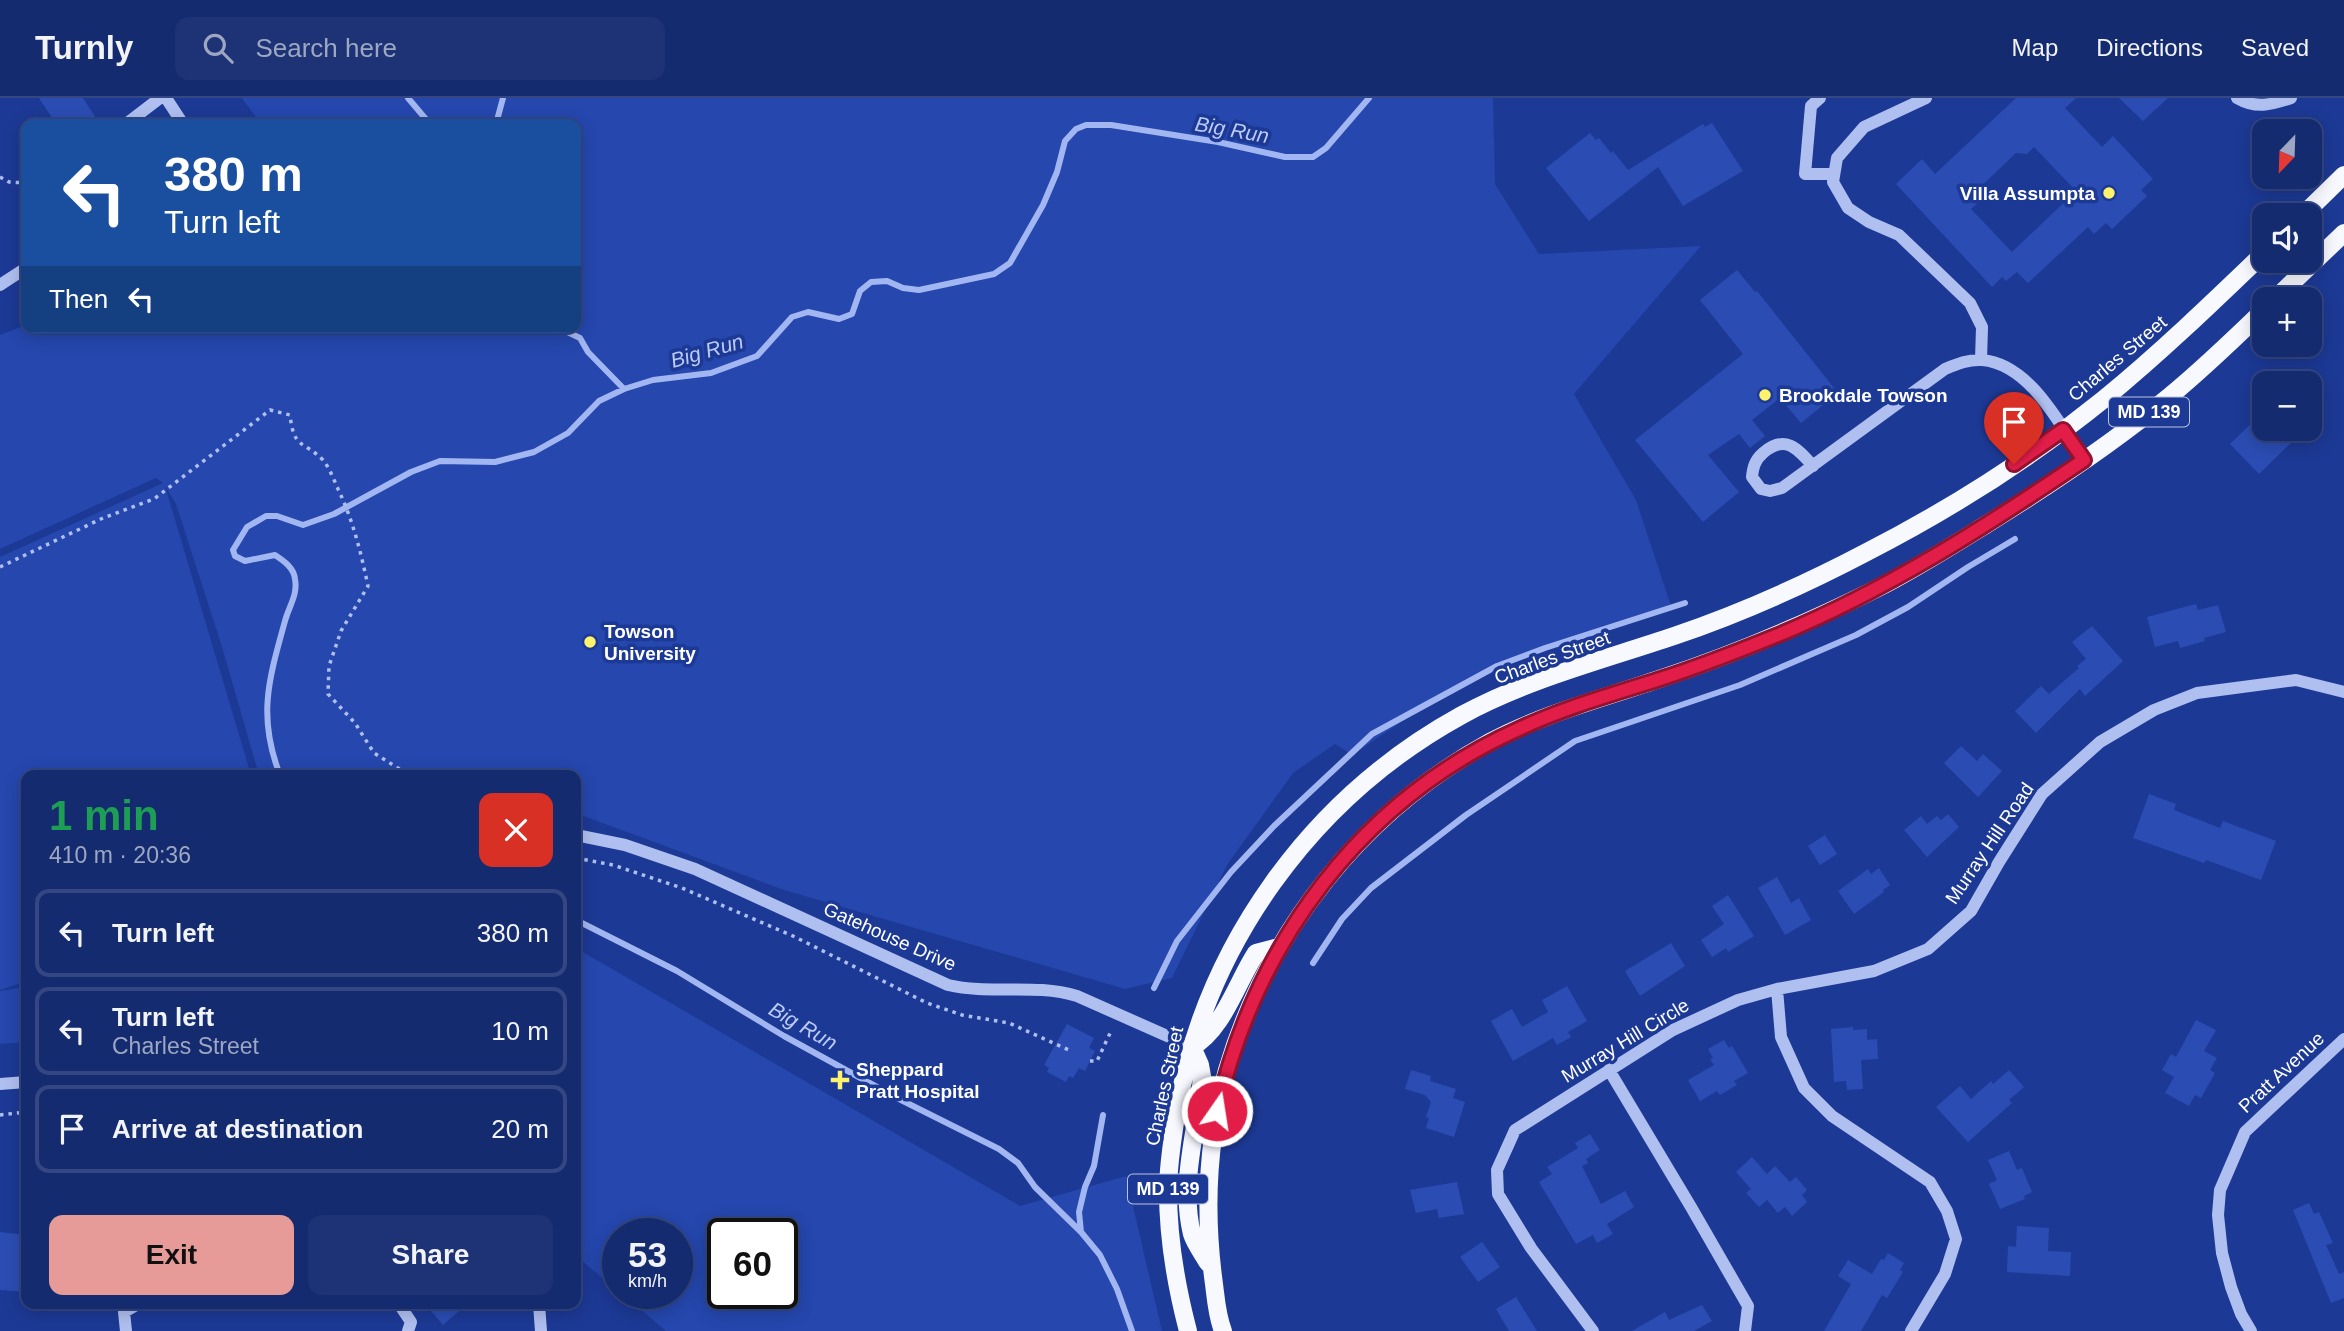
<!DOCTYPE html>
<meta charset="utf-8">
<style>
body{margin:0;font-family:Helvetica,sans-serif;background:#1e3375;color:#f1f3f6;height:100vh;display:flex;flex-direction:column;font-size:26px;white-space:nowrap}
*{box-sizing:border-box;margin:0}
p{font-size:23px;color:#9da7c3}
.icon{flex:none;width:38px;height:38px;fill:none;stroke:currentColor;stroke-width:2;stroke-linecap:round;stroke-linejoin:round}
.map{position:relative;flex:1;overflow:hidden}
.side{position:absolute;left:21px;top:672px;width:560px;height:539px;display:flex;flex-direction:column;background:#152b70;border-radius:14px;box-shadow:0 4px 18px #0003,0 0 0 2px #344783}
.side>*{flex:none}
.guide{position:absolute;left:21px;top:21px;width:560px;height:214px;border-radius:14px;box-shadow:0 4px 18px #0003,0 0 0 2px #344783;background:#1a4fa0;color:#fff;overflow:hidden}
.needle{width:46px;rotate:203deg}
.buttons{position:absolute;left:2252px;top:21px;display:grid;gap:14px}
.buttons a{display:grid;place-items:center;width:70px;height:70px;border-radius:14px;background:#152b70;box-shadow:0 4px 18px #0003,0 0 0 2px #344783;font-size:35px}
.speed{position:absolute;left:602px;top:1120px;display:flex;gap:14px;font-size:35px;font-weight:700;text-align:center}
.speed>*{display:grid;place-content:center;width:91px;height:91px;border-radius:50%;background:#152b70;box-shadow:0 4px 18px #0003,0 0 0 2px #344783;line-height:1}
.speed small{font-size:18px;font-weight:400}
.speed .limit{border:4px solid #111;border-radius:10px;background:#fff;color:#111}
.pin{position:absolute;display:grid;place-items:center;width:60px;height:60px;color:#fff;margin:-72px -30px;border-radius:50% 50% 50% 0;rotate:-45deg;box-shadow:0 0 7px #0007}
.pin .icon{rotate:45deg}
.me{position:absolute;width:77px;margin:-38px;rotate:13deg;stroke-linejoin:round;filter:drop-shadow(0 0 5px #0008)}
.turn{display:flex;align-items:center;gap:24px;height:147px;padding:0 28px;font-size:32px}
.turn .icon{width:91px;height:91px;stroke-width:2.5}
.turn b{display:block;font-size:49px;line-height:60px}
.then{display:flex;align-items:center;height:66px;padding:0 28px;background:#0003;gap:14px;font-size:26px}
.round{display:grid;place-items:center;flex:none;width:74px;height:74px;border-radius:14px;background:#1e3375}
.overview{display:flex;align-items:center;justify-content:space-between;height:119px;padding:0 28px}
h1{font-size:42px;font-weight:700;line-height:52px;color:#1e9e55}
.primary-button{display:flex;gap:14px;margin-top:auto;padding:14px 28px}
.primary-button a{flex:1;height:80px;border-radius:14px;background:#e69b98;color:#111;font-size:28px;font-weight:700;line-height:80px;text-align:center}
.primary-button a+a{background:#1e3375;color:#f1f3f6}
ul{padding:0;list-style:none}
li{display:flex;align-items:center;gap:21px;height:88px;margin:0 14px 10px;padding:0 14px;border:4px solid #344783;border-radius:14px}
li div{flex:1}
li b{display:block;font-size:26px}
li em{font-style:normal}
header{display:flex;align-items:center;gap:42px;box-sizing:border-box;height:98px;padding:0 35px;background:#152b70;border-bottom:2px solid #344783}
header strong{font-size:33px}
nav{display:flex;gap:38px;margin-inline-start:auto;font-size:24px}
.search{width:490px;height:63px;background:#1e3375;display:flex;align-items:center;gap:18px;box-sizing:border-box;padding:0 24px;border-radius:14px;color:#9da7c3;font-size:26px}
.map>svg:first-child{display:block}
.green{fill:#2547ae;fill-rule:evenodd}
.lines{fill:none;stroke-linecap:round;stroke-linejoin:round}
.stream{stroke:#a2b7f1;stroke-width:6}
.building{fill:#2b4db3;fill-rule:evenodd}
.path{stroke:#afbfef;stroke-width:3.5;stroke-dasharray:3.5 5;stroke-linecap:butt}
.minor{stroke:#afbfef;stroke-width:12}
.major{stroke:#f7f9ff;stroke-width:18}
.route-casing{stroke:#92132f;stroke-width:18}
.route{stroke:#e11d48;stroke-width:12}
.poi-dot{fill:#fff26d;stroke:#1c3995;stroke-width:2.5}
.labels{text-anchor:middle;stroke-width:7;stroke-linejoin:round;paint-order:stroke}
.shield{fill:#1c3995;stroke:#bbc4df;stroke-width:2}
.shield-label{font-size:18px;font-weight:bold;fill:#fff}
.poi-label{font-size:19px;font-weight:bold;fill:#fff;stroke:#1c3995;text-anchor:start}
.street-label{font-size:19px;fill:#fff;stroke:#1c3995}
.water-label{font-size:21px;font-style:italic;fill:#bbcaf6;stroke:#1c3995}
</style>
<header>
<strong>Turnly</strong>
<div class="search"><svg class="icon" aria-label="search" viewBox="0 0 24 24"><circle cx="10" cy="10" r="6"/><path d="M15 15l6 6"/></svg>Search here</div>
<nav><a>Map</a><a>Directions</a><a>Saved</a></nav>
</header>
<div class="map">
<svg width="2344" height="1233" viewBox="0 0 2344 1233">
<rect width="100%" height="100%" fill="#1c3995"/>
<path class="green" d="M242,0H1493L1495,86L1539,156L1701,148L1574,296L1636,402L1671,508L1580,538L1506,566L1452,590L1352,657L1335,646L1293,675L1227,767L1172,880L1125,891L784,792L578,716L576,715V677H259L222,549L176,406L165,388L251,677H26V883L0,892V459L163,385L156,380L0,451V237L26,227V229H576V26H261Z
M576,850L1020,1108L1126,1078L1162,1233H666L621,1195H677V1136H618V1193L576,1158ZM723,1136H782V1195H723Z
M26,889V944L0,946V893Z"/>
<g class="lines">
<path class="stream" d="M408,0L430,26
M496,26L503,0
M557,229L580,240L588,254L624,291
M280,677C257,618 269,581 285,523C289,508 298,497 295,481C294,470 284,463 275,457L245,463L235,458L233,452L247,429L266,418H277L303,427L334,416L411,374L440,363L495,364L534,354L568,335L599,303L624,291L653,282L711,275L757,258L792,219L808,214L839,221L852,216L860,193L871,184L887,183L903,190L919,192L994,176L1010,165L1043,107L1057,74L1065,43L1076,31L1086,27H1111L1218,44L1285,59H1313L1326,50L1369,0
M576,822L677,873L784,938L897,1000L999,1051L1018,1065L1035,1089L1081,1134L1100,1157L1117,1191L1132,1233
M1313,865L1342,821L1371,790L1466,717L1575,643L1740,587L1856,537L1908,509L1968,469L2015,441
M1154,890L1177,843L1231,774L1274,728L1372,636L1497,568L1545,550L1685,505
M1081,1134L1079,1114L1085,1089L1094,1068L1103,1017"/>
</g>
<path class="building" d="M39,0H83L100,26H56Z
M2016,0H2076L2065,10L2102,49L2113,38L2153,81L2141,92L2147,98L2112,131L2106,125L2094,136L2088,129L2028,185L2017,174L2006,183L2002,179L1992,189L1896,86L1922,61L1935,76ZM2034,49L2076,93L2012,154L1971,111L1979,104L1972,97L2016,55L2027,56Z
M2119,0H2168L2143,23Z
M1712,25L1743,73L1683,108L1658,69L1589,123L1546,70L1590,35L1596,42L1599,40L1611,55L1613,53L1628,72L1685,37L1703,26L1705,29Z
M1737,172L1755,194L1757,193L1838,295L1801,325L1780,300L1752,322L1765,338L1750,350L1739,336L1708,357L1739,394L1703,424L1635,342L1743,256L1700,202Z
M2264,313V331H2289L2297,339L2259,376L2230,346Z
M2196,506L2198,512L2218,507L2226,534L2204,540L2205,543L2180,550L2178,543L2155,549L2147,519Z
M2092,528L2123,563L2085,598L2080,591L2036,635L2015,613L2041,588L2049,596L2079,570L2077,568L2086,561L2072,544Z
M1961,648L1977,663L1983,656L2002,673L1978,699L1944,665Z
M2149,696L2176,706L2174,712L2220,730L2223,723L2276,743L2261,782L2206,762L2204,765L2133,740Z
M1948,716L1959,729L1927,759L1904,732L1921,718L1927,726L1937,718L1941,722Z
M1825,737L1837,756L1820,767L1808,748Z
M1879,770L1890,787L1883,792L1884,794L1854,816L1838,793L1868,771L1871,776Z
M1777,779L1791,805L1799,800L1811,822L1785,837L1758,790Z
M1728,797L1754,838L1728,854L1726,850L1712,859L1701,842L1724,826L1712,808Z
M1671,845L1685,868L1640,898L1625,873Z
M1567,888L1587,923L1568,934L1571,939L1557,947L1553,940L1513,963L1491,923L1512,911L1522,929L1548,914L1542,902Z
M2196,922L2216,932L2204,953L2217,960L2210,972L2215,975L2201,1000L2195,997L2189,1008L2165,995L2174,979L2162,972L2171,956L2176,959Z
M1067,926L1094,940L1089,950L1095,953L1085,973L1079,970L1073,980L1069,978L1066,984L1047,974L1049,970L1044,967Z
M1853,929V932L1867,931V942L1877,941L1878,961L1861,962L1863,991L1847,992L1846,983L1834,984L1831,931Z
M1724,942L1729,950L1732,948L1748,975L1734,983L1737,987L1720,997L1717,993L1700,1003L1688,982L1714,967L1710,961L1713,960L1708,951Z
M1411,972L1431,978L1430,983L1456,991L1453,1000L1465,1004L1454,1039L1426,1030L1429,1020L1426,1019L1431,1004L1425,997L1405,991Z
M2009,972L2024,989L2009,1002L2012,1005L1968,1044L1936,1009L1960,988L1971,1001L1991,983L1993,986Z
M1590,1036L1600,1052L1586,1061L1588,1065L1582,1068L1601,1106L1625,1093L1634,1109L1607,1126L1613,1136L1597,1145L1593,1137L1576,1146L1539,1084L1552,1076L1547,1069L1578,1050L1575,1045Z
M2009,1053L2017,1072L2022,1070L2032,1094L2024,1098L2025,1101L2000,1111L1989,1086L1997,1082L1988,1062Z
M1752,1059L1767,1076L1775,1068L1790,1084L1796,1079L1807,1092L1802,1097L1807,1104L1792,1118L1785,1109L1778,1115L1767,1102L1759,1109L1746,1095L1751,1091L1736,1074Z
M1457,1084L1464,1116L1439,1120L1437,1111L1416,1115L1410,1092Z
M2309,1105L2314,1116L2319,1114L2333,1145L2326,1147L2339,1176L2344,1174V1200L2331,1205L2293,1112Z
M2017,1128L2049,1130L2048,1153L2071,1154L2070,1178L2007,1174L2008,1148L2016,1149Z
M0,1134L26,1137V1194L0,1192Z
M1482,1144L1500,1169L1478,1184L1460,1159Z
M1888,1155L1904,1165L1900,1172L1903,1174L1887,1200L1882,1197L1861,1233H1824L1851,1186L1838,1178L1848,1162L1872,1176L1881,1161L1884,1162Z
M1516,1199L1537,1233H1509L1496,1211Z
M425,1206H467L443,1227Z
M1702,1207L1712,1223L1694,1233H1632L1665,1214L1669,1222Z"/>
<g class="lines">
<path class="path" d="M0,79L9,84L26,85
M0,469L103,420L154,401L270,312L290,317C294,352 303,342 323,362C329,369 334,382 338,391C353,422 361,455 368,488L341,533L329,568L328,596L355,625L374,655L409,677
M576,760L613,767L682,790L793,838L927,905L962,917L1009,925L1069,952
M1090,963H1097L1112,931
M0,1017L26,1014"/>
<path class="minor" d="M166,0L183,26
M1820,0L1811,8L1805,76H1834
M1926,0L1864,29L1837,60L1833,84L1848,110L1869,124L1899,137L1970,205L1982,229L1981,262
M2237,0C2256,11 2271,7 2291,0
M126,26L160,0
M0,187L26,170
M1813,368C1797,350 1785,336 1763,355C1755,362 1753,369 1752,379L1761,391L1770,393L1782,390L1945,271C1957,266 1969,261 1982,262C2030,266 2060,327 2084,362
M576,737L625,747L695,771L948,887C991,897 1034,885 1077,898L1192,949
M1777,891L1781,939L1804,990L1832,1018L1930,1084L1947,1113L1956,1141L1945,1176L1911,1233
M1609,972L1691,1109L1748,1208L1745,1233
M0,986L26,984
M399,1206L411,1224L408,1233
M539,1206L541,1233
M126,1233L124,1214L138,1206
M1593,1233L1531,1150L1498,1096L1497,1072L1515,1032L1673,932L1738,902L1777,891L1874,873L1928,851L1971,813L1999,764L2042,696L2100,644L2154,612L2197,595L2296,582L2344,594
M2251,1233L2241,1216L2231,1189L2222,1155L2218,1117L2220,1092L2245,1034L2344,941"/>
<path class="major" d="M2303,117L2344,77
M2275,201L2344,135
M1192,949L1200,967L1202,978C1198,1030 1179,1083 1192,1136C1195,1146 1203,1156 1208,1165
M1192,949C1223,932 1237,884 1256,855L1279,849
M1188,1233C1176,1187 1168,1141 1168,1093C1168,1068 1172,1043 1176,1018C1204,848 1311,700 1462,617C1528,581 1603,562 1674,538C1739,516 1804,487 1865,455C1949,412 2031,360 2104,301C2160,255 2212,205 2264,155
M1223,1233C1217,1218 1216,1202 1214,1186C1204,1114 1207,1042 1227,972C1268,833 1362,714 1490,644C1544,615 1605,600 1662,580C1736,556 1807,525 1876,491C1914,472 1950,449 1987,426C2050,387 2113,345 2170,298C2203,271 2234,241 2264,212"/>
</g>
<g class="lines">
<defs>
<path id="route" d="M1217,1013C1256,844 1361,701 1521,630C1566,609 1614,596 1660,581C1698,569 1736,554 1773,539C1884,494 1985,429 2084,362L2063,332L2014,366"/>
</defs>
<use href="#route" class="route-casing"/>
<use href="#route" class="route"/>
</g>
<g class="poi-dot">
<circle cx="2109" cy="95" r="7"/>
<circle cx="1765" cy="297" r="7"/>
<circle cx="590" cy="544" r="7"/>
<path d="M836.5 971.5h7v7h7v7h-7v7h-7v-7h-7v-7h7z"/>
</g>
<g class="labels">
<g class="shield">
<rect x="2109" y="299.5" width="80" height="29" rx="5"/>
<rect x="1128" y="1076.5" width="80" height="29" rx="5"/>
</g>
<g class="shield-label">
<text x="2149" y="320">MD 139</text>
<text x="1168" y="1097">MD 139</text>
</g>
<g class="poi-label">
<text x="2095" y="102" text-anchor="end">Villa Assumpta</text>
<text x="1779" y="304">Brookdale Towson</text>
<text x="604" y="540">Towson<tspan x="604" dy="22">University</tspan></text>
<text x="856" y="978">Sheppard<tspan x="856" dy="22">Pratt Hospital</tspan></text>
</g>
<g class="street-label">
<text transform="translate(2117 260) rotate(-40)" y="7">Charles Street</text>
<text transform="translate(1552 559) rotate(-20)" y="7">Charles Street</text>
<text transform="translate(1989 745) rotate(-56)" y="7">Murray Hill Road</text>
<text transform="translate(890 838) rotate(24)" y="7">Gatehouse Drive</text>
<text transform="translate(1625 942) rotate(-31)" y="7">Murray Hill Circle</text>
<text transform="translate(2281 974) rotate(-43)" y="7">Pratt Avenue</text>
<text transform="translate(1164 988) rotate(-78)" y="7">Charles Street</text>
</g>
<g class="water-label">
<text transform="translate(1232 32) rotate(10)" y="7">Big Run</text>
<text transform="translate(707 253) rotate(-16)" y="7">Big Run</text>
<text transform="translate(803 928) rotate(30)" y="7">Big Run</text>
</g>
</g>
</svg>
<div class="buttons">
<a><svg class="needle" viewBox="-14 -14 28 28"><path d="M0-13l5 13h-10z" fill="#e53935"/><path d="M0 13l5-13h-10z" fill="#9da7c3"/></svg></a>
<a><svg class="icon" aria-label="sound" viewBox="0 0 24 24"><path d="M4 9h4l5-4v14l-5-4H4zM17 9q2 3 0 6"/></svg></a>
<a>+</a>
<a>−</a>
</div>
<div class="speed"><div>53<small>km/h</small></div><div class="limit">60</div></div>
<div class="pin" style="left:2014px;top:366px;background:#d93025"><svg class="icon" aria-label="arrive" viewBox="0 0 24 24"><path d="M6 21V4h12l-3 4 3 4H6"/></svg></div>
<svg class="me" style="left:1217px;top:1013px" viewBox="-20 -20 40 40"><circle r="17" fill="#e11d48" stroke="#fff" stroke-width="3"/><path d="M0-11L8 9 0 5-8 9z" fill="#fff"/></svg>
<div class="guide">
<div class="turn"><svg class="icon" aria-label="left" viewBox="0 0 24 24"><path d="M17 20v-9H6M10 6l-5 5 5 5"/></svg><div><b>380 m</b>Turn left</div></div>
<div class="then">Then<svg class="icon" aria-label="left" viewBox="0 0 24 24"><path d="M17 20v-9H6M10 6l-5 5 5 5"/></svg></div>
</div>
<section class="side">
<div class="overview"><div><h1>1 min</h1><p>410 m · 20:36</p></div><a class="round" style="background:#d93025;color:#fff"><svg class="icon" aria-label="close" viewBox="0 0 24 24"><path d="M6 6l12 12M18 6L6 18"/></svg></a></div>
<ul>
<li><svg class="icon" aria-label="left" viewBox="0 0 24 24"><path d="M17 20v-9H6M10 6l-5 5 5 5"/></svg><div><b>Turn left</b></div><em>380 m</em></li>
<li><svg class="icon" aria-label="left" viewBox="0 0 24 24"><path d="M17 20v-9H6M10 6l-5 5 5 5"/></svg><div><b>Turn left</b><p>Charles Street</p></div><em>10 m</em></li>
<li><svg class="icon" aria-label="arrive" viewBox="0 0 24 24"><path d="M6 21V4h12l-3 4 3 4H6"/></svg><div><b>Arrive at destination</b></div><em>20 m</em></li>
</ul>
<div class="primary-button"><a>Exit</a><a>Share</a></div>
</section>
</div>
